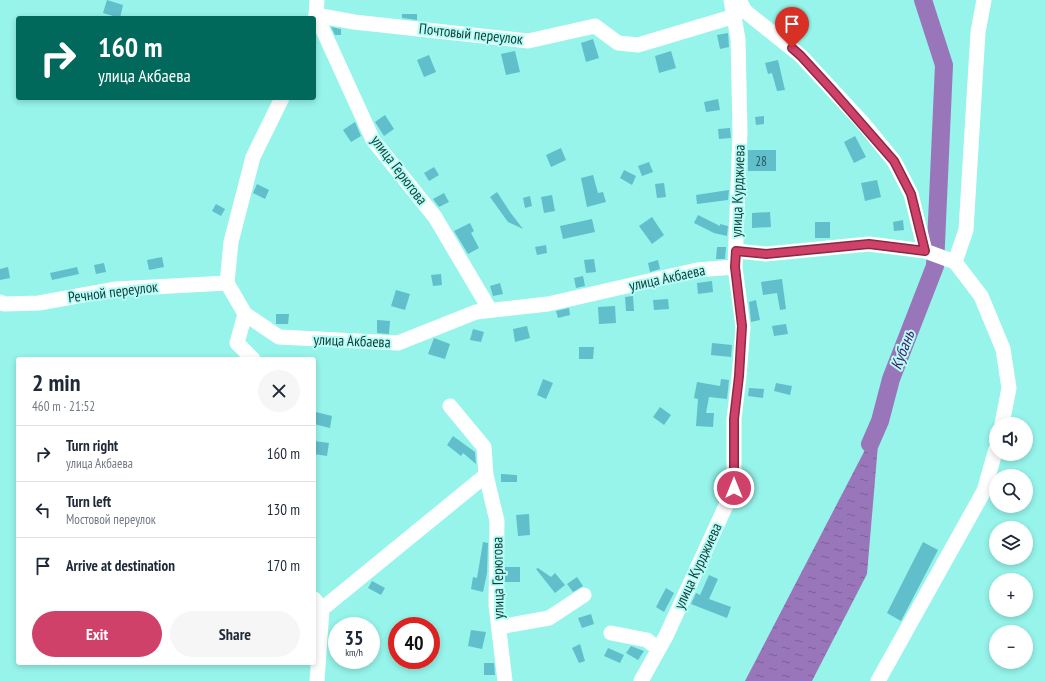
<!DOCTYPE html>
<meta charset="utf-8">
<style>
body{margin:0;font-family:"PT Sans Narrow",sans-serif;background:#f6f6f7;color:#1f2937;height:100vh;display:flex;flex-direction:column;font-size:15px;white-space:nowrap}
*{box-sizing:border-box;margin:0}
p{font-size:13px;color:#747a83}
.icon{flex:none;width:22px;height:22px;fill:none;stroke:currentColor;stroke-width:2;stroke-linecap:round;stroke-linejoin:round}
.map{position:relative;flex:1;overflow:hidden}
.drawer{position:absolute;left:16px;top:357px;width:300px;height:308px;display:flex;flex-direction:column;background:#fff;border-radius:4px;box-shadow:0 2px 6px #0003}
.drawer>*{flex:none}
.hud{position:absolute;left:16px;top:16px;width:300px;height:84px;border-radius:4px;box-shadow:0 2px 6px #0003;background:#00695c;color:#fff;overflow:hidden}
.tools{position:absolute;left:989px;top:417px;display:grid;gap:8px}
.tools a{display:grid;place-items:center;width:44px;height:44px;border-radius:50%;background:#fff;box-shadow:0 2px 6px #0003;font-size:20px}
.speed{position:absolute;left:328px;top:617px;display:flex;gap:8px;font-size:20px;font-weight:700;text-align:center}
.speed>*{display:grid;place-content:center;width:52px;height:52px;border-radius:50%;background:#fff;box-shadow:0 2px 6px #0003;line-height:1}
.speed small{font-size:10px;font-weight:400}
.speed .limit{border:6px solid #d22;background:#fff;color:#111}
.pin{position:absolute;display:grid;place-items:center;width:34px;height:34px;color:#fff;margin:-41px -17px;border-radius:50% 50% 50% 0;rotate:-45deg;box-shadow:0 0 4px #0007}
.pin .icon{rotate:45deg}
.me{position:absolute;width:44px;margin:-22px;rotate:0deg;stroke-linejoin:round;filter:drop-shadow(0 0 3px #0008)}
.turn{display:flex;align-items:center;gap:14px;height:84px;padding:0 16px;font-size:18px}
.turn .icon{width:52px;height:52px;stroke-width:2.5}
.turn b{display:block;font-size:28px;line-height:34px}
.round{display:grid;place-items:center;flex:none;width:42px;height:42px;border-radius:21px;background:#f6f6f7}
.overview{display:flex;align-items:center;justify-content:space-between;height:68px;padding:0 16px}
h1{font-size:24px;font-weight:700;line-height:30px}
.button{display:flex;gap:8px;margin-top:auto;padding:8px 16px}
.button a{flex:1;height:46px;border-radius:24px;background:#d04169;color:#fff;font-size:16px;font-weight:700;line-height:46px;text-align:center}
.button a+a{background:#f6f6f7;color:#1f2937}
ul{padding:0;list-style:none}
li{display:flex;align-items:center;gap:12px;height:56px;padding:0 16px;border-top:1px solid #e0e1e3}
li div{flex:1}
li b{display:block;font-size:15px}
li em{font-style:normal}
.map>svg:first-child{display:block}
.water{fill:url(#water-ripples)}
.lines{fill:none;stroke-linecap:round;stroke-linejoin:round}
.river{stroke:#9975b9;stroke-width:18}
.building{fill:#61becb}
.minor{stroke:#fff;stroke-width:15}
.route-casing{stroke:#872a44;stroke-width:10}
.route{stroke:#d04169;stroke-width:7}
.labels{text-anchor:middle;stroke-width:4;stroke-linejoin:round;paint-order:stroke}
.number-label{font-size:13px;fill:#265c5d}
.street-label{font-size:15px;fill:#123b38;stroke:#b5fdf6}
.water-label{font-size:16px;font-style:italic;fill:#491869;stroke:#b5fdf6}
</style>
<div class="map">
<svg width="1045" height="681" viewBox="0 0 1045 681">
<defs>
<pattern id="water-ripples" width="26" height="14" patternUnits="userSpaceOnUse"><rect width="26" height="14" fill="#9975b9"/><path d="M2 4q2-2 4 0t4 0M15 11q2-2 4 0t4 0" fill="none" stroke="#7b6197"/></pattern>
</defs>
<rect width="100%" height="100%" fill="#96f4ea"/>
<path class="water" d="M880,421L867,574L812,681H745Z"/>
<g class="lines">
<path class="river" d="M870,444L880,421L891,379L935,266L944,65L923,0"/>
</g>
<path class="building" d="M107,0L123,5L120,18L103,13Z
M402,14H417V20L402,18Z
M331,27L341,29V35H335Z
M728,33L729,47L720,49L717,35Z
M593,39L599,58L586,62L581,43Z
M515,51L520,72L506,75L501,54Z
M671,51L676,68L659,73L655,56Z
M429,55L436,72L424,77L417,60Z
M778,60L785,90L777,91L772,73L768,74L765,63Z
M718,99L720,110L706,112L704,102Z
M385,115L394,129L384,136L375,122Z
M764,116V124L756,125L755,117Z
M355,122L361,136L351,142L343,130Z
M730,128L731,138L719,139L718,129Z
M855,136L866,157L854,163L844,142Z
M561,148L566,160L551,167L546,155Z
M748,150H776V171H748Z
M649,162L653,172L642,176L638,166Z
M434,167L439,175L429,181L424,173Z
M624,170L636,176L632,185L620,178Z
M593,175L598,193L603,192L606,202L587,207L581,178Z
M877,180L881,197L865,201L861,183Z
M664,183L666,197L657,198L655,184Z
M257,184L269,190L265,199L253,193Z
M729,190L728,200L697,204L696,195Z
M497,192L510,212L523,229L508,222L490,197Z
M444,193L449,202L439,207L433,199Z
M552,195L555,211L544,213L541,197Z
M530,196L532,206L525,208L523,198Z
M216,204L225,209L221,216L212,211Z
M770,212L771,227L752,228V213Z
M698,215L720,226V224L728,226L727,236L714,233L694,223Z
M652,217L664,235L652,244L639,226Z
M592,219L595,232L563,239L560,226Z
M903,220L904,230L894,231L893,222Z
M815,222H830V238H815Z
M470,223L474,231L471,233L479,248L468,254L454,231Z
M546,245L547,253L537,255L535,247Z
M717,247H726L725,259H716Z
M162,257L164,267L149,270L147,260Z
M594,259L596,272L586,273L584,260Z
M658,260L660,269L650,272L648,263Z
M104,263L106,272L96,274L94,265Z
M8,267L10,278L0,280V269Z
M77,267L79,274L52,280L50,273Z
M441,274L442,285L433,286L431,275Z
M583,276L585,286L576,288L574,278Z
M782,279L786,309L780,310L777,293L763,295L761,282Z
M712,281L713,292L698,294L697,283Z
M500,283L503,294L493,296L490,286Z
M396,290L410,294L405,310L391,306Z
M633,296L634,311H626L625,297Z
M668,299L669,309L654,310L653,300Z
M756,300L760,320L751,322L749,302Z
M615,306L616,323L599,324L598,307Z
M569,308L570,315L558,318L556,311Z
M276,314H289L288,324H276Z
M377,320L390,321L389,334L377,333Z
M786,324L788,334L774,336L772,326Z
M527,326L530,338L515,342L513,329Z
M473,329L484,332L481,342L470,340Z
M434,338L450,344L445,359L428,354Z
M712,343L732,345L731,357L711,355Z
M579,347H594L593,359H579Z
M543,379L553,383L546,399L537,395Z
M721,379L729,380L727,399L709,397L706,413H714L713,427L696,426L698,399L694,398L697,382L720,386Z
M776,383L792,386L790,395L774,391Z
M749,388L764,389L763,398L748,396Z
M660,407L671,415L664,425L653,417Z
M316,412L332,416L330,428L314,424Z
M453,436L475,452L476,464L463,453L461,456L447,445Z
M314,441L329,443L327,456L314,454Z
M501,474L517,475V482H501Z
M529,514L530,535L518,536L516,515Z
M483,542L488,543L487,573L483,592L471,589L473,577L477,578Z
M923,542L938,550L901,621L887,613Z
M505,567H520V582H505Z
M538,568L551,577L555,573L565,585L555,593L536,569Z
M709,575L718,579L709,599L731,607L727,618L691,604L696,593L700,595Z
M577,577L583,586L573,592L567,584Z
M372,581L385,588L381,595L368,588Z
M666,588L674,593L664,612L656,607Z
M591,614L594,624L582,628L578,618Z
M471,630L486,632L482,649L468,646Z
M580,644L585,661L579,663L572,648Z
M631,646L644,651L638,660L626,653Z
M608,648L624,655L620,663L604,656Z
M484,663H494L495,675H484Z"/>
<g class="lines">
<path class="minor" d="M317,0L316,15L373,140L435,217L490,310
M739,0L745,11L801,56L863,123L894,161L911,194L925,251
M314,22L316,15L354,22L528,41L595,26L618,43L638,45L735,16
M282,98L253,157L231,242L227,283L245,314L279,337L398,343L476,312L548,304L697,270L735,267
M736,251L766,254L869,244L925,251L955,262L981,296L1003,349L1009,388L1002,424
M955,262L966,230L978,32L984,0
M0,302L4,304L39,303L116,289L227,283
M245,314L237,343L253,359
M450,406L484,447L486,475L497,521L496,605L505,681
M314,599L322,609L317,681
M322,609L486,475
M499,627L549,618L584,595
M611,633L647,640L658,649
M641,681L666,636L734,488V419L739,376L743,327L735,267L740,132L738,39L731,0
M878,681L984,491L996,449"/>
</g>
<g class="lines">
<defs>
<path id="route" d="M734,488V419L739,376L742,326L735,267L736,251L766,254L869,244L925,251L911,194L894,161L832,90L801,56L792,48"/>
</defs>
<use href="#route" class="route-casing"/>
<use href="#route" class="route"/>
</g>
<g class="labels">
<g class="number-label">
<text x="761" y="166">28</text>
</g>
<g class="street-label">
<text transform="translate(471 34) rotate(6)" y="5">Почтовый переулок</text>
<text transform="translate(399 170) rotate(53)" y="5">улица Герюгова</text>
<text transform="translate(738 191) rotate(-88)" y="5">улица Курджиева</text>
<text transform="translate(667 278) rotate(-12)" y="5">улица Акбаева</text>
<text transform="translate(113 292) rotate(-7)" y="5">Речной переулок</text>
<text transform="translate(352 341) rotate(2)" y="5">улица Акбаева</text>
<text transform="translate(698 566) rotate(-65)" y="5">улица Курджиева</text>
<text transform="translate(498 578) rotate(-91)" y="5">улица Герюгова</text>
</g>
<g class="water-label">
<text transform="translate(902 350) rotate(-69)" y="6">Кубань</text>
</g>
</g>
</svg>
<div class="tools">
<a><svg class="icon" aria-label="sound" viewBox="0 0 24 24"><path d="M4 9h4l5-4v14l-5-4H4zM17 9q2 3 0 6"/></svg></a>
<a><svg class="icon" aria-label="search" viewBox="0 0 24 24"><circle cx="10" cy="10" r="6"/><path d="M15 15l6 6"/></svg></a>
<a><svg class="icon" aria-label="layers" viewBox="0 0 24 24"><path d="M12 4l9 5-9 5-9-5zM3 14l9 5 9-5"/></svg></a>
<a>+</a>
<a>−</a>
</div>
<div class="speed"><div>35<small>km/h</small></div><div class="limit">40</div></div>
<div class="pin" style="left:792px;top:48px;background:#d93025"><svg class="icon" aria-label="arrive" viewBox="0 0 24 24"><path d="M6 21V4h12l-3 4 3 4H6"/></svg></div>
<svg class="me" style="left:734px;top:488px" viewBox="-20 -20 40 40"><circle r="17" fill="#d04169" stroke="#fff" stroke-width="3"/><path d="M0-11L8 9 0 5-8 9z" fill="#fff"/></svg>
<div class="hud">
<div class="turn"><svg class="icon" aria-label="right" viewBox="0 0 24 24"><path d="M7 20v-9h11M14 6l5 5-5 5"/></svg><div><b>160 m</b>улица Акбаева</div></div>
</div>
<section class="drawer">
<div class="overview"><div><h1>2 min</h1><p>460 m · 21:52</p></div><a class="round"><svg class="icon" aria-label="close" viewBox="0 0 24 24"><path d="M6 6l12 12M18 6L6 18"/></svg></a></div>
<ul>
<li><svg class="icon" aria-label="right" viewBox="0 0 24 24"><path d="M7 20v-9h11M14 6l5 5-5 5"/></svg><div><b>Turn right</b><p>улица Акбаева</p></div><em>160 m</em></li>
<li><svg class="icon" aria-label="left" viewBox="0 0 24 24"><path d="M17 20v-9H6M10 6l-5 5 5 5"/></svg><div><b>Turn left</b><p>Мостовой переулок</p></div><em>130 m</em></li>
<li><svg class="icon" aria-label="arrive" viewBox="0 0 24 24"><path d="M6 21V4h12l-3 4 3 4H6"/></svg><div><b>Arrive at destination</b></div><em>170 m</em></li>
</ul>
<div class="button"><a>Exit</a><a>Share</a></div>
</section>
</div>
